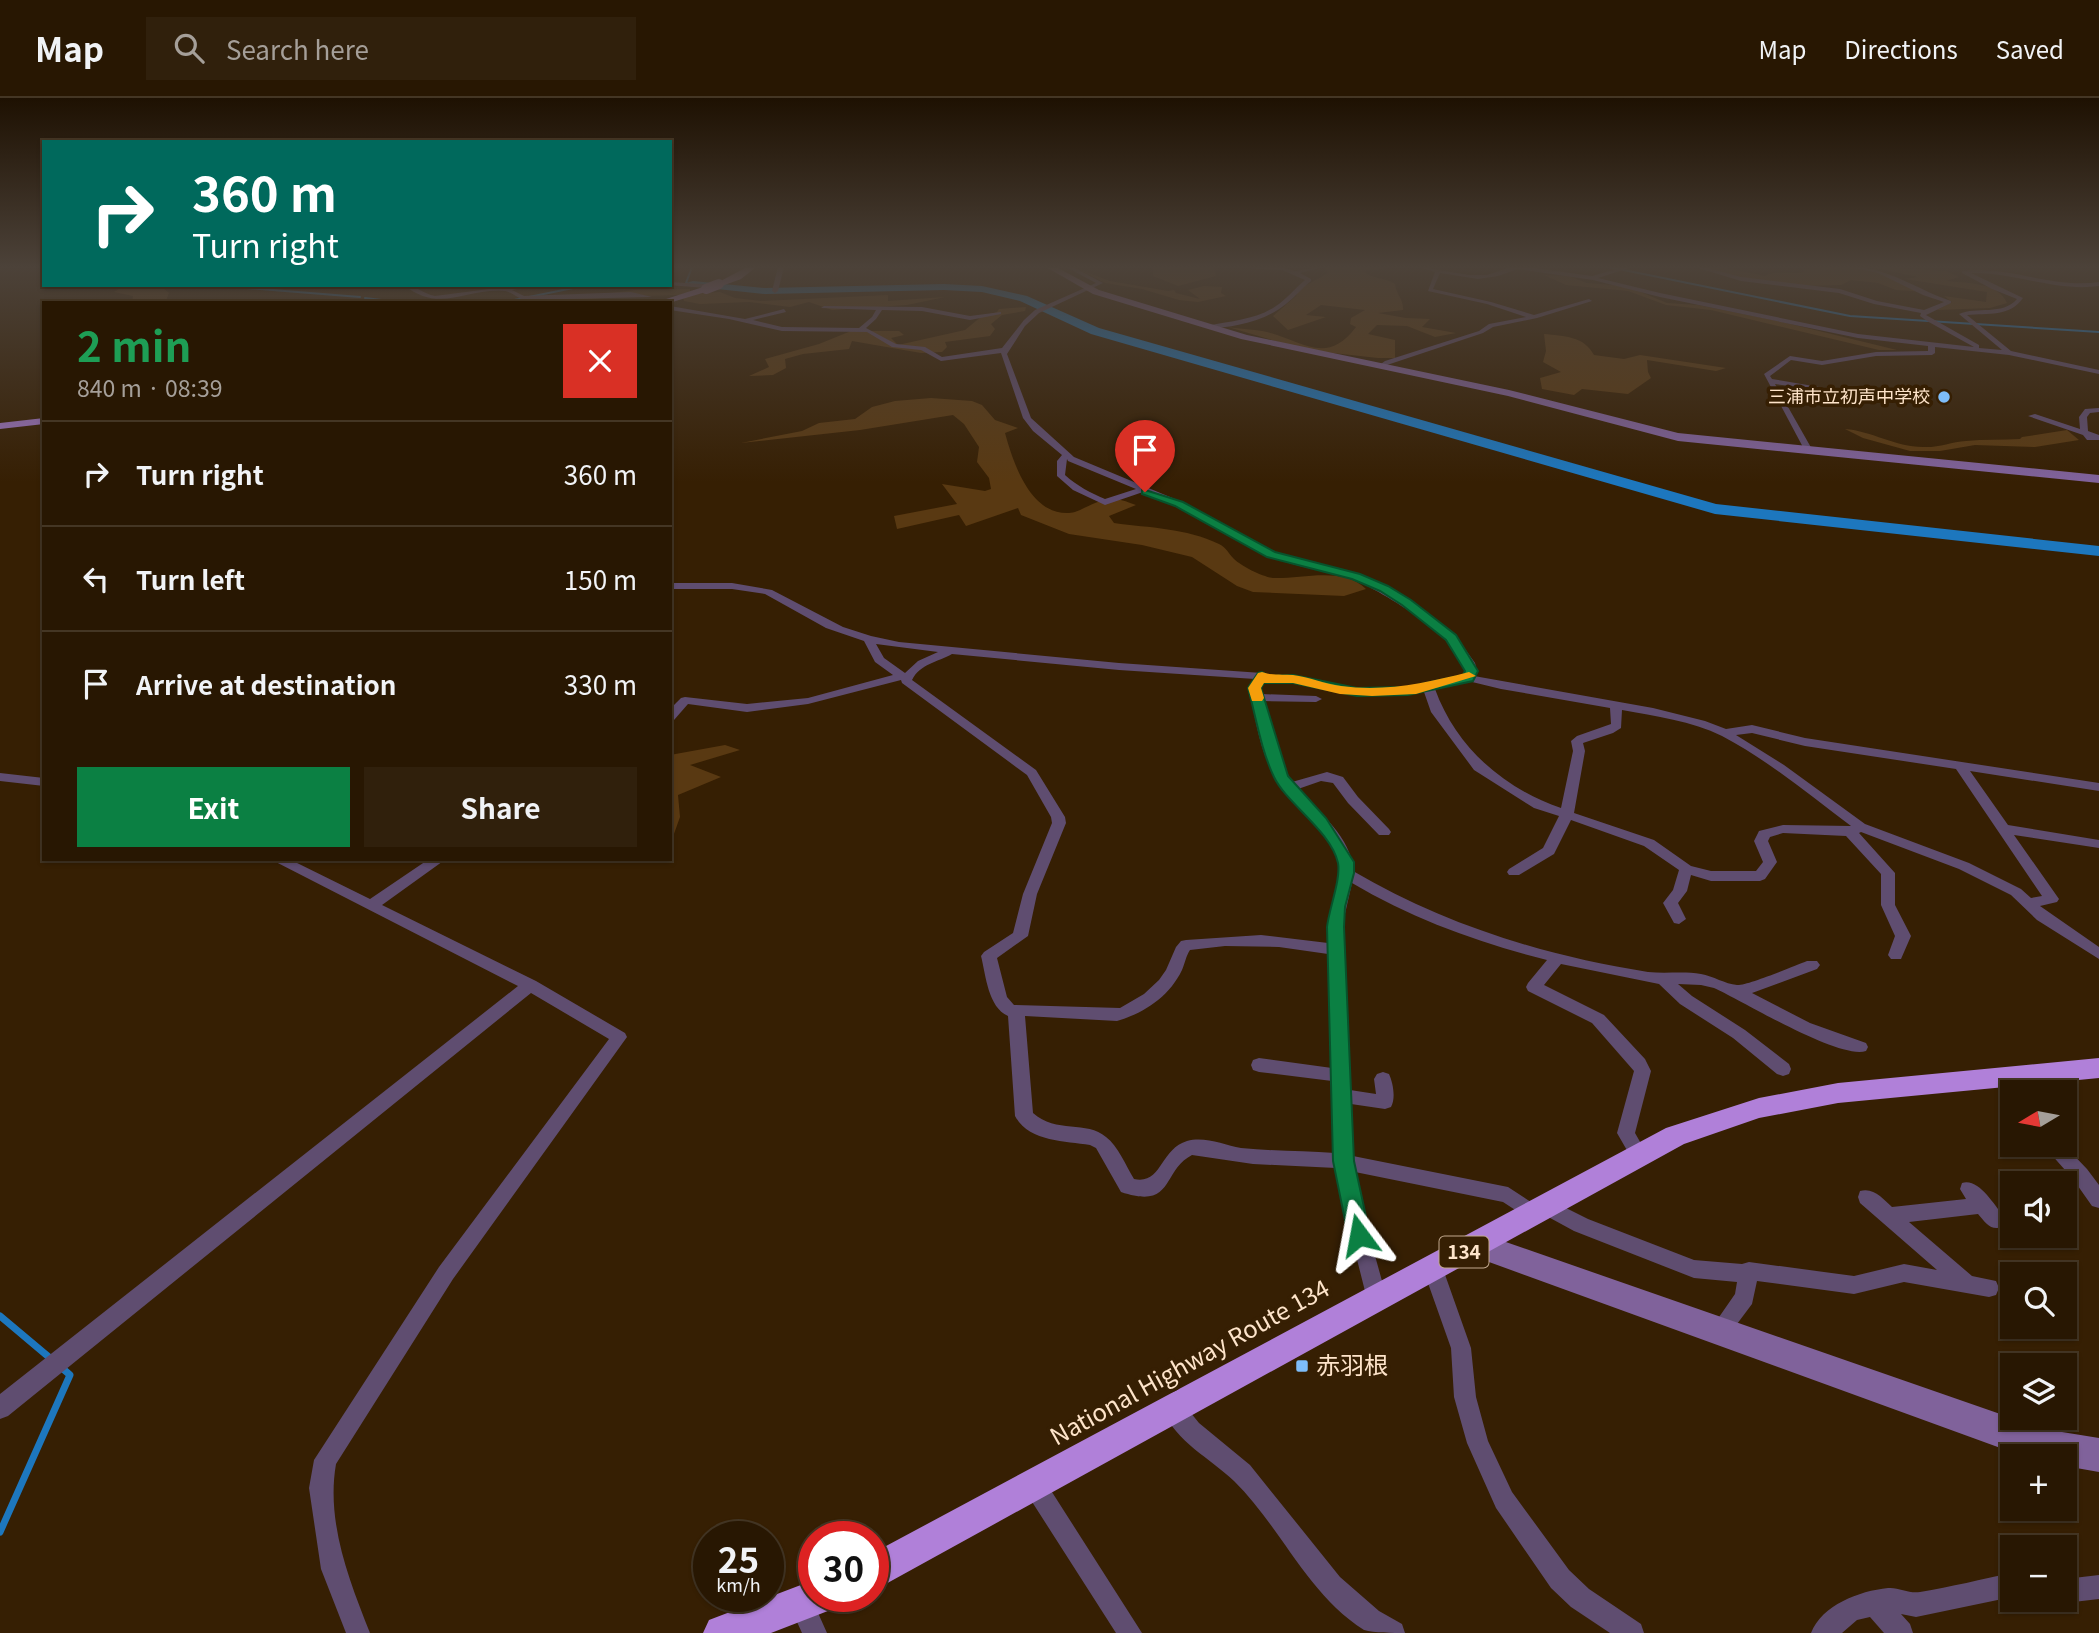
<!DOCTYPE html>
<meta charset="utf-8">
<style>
body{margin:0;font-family:Georgia,"Noto Sans JP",serif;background:#30200c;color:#f1f3f6;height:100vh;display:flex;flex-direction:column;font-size:26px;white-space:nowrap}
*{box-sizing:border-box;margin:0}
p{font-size:23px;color:#a59f99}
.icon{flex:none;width:38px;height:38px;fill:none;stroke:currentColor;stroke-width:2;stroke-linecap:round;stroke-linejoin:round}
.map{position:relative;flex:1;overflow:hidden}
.drawer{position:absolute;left:42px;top:203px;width:630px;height:560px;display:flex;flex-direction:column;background:#281702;border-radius:0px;box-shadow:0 2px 5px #0004,0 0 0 2px #443624}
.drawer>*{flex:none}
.banner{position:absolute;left:42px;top:42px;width:630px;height:147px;border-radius:0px;box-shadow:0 2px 5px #0004,0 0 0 2px #443624;background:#00695c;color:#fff;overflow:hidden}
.needle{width:46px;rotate:260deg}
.buttons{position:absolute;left:2000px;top:982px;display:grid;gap:14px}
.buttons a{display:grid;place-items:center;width:77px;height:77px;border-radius:0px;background:#281702;box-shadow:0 2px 5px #0004,0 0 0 2px #443624;font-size:35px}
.speed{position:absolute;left:693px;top:1423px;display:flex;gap:14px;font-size:35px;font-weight:700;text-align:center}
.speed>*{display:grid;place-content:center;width:91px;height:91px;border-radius:50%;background:#281702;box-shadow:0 2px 5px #0004,0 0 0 2px #443624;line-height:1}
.speed small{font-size:18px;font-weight:400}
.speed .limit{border:10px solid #d22;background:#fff;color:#111}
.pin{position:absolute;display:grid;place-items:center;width:60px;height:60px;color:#fff;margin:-72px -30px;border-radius:50% 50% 50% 0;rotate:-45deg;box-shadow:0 0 7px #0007}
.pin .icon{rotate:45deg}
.me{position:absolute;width:77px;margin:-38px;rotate:347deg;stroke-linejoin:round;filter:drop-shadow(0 0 5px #0008)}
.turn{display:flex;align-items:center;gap:24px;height:147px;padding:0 35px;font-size:32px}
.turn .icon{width:91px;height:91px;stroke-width:2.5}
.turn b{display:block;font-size:49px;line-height:60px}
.round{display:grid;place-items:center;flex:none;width:74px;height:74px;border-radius:0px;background:#30200c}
.summary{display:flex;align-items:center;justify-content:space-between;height:119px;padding:0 35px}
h1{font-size:42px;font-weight:700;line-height:52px;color:#1e9e55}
.button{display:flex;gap:14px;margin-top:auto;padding:14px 35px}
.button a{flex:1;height:80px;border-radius:0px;background:#0b8043;color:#fff;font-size:28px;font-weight:700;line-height:80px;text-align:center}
.button a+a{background:#30200c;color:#f1f3f6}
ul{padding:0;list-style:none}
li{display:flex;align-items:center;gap:21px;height:105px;padding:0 35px;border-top:2px solid #443624}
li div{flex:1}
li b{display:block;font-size:26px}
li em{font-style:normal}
header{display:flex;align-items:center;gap:42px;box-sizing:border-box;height:98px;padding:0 35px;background:#281702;border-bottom:2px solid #443624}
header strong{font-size:33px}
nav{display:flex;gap:38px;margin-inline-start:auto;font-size:24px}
.search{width:490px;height:63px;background:#30200c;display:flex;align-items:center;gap:18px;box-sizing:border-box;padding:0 24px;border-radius:0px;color:#a59f99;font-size:26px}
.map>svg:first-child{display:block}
.green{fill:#593912}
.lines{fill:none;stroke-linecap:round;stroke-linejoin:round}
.stream-far1{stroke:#1d77be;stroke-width:2}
.stream{stroke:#1d77be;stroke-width:7}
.river{fill:#1d77be;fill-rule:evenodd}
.street{fill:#5f4d70;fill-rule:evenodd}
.secondary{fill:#80629b;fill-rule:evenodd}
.primary{fill:#9972bc;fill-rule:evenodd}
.highway{fill:#b080d9;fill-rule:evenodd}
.primary-bridge{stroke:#9972bc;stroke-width:10}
.route{fill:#0b8043;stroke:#07532c;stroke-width:2}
.slow{fill:#f59e0b}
.poi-dot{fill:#7ebdf9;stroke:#361f03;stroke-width:2.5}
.labels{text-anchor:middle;stroke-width:7;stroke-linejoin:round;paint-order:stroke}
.far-poi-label{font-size:18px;fill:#fee4ca;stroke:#361f03;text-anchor:end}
.shield{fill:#361f03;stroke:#c2a98e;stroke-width:2}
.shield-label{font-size:19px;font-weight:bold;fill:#fee4ca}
.near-street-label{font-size:24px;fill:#fee4ca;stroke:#361f03}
.near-poi-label{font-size:24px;fill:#fee4ca;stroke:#361f03;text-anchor:start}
</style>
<header>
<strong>Map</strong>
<div class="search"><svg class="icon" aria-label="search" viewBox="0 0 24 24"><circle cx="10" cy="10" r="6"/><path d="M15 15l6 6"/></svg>Search here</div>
<nav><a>Map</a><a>Directions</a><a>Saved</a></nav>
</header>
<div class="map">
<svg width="2099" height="1535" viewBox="0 0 2099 1535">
<rect width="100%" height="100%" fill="#361f03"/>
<path class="green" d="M1153,169H1214L1216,178L1178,188L1153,178Z
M1323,169H1397L1363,173C1371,181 1385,179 1395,186C1396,196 1404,202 1403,212L1378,215L1406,220L1430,221L1422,229L1456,235L1435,239L1407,228L1377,227L1368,236L1395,242V260H1378L1306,252L1228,229C1240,231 1254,231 1267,234C1302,243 1327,268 1356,229L1350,226L1351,220L1365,212L1321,207L1306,217L1326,219L1288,232L1273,218L1296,198L1298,192L1328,175Z
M1701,169H1721L1765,178C1776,171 1791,177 1804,174L1802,171L1847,169L1875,173L1928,194L1896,192L1878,185L1851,182L1841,187L1800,188L1740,181Z
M1871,169L1946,173L1959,179L1946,183C1966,185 1998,184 2007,205L1990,210L1937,212L1952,204L1944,198L1986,204L1987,194L1905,181L1918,179Z
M1078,171L1110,183L1168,193L1174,192L1176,195L1200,201L1188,192L1204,188L1222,189L1221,195L1226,198L1198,204L1179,202L1142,191L1105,185Z
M1544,177L1568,178L1587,185L1626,188L1667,205L1698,207L1778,223L1897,252H1879L1711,212L1666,207L1628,193L1566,187Z
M125,187H159L169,195L165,205H132L133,198L114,194Z
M690,191V196L720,194L735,200L761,203L888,197V203L945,199L907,207L832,212L809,204L790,209L749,204L700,206L684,203L683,197L631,198L533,205L635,192Z
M1026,209L1025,213L1002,217L991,226L995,231L990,238L945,244L947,249L942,254L921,255L852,243L849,251L803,256L785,261L786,270L773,277L749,278L769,269L765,261L819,246L851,233H899L904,237L891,240L898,247L965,232L982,218L997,214L999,211Z
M1544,236C1564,238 1584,238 1594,257L1624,261L1640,257L1726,270L1716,273L1647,262L1648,274L1651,280L1628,296L1582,291L1574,297L1542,291L1540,280L1561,274L1543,264L1546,253Z
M931,300L972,303L982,307L995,322L1018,330L1005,335C1013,364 1030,417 1069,415C1074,415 1080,412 1084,410C1107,399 1113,398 1136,407L1109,418L1114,425C1150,430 1186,430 1219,446C1227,450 1228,455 1234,461C1241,468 1263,479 1273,480C1302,481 1343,468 1366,491L1344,498L1253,494L1237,488L1192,459L1142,447L1069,436L1021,417L1018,410L966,428L959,417L897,431L894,418L957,406L942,386L985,393L991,391L989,380L977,364L979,349L964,326L953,317L860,332L741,345L802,333L819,325L855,321L872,309L895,303Z
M1845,331C1872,333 1895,349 1923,349C1938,350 1951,344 1966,343C1984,341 2002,342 2020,341L2022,339L2067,332L2079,342L2035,349L1975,347L1940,353H1910L1863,340Z
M725,647L740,652L690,667L721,679L678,697L680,719L670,747V657Z"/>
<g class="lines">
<path class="stream-far1" d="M692,169L686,185L692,186
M1609,169L1850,218L2099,234
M210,187L360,199
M365,200L406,205
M499,205L573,190L608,187"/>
<path class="stream" d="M0,1218L50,1260
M0,1434L70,1277L62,1270"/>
<path class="river" d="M693,183L765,190L944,186L982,188L1027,198L1099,230L1716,406L2099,448V458L1715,416L1091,236L1020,203L982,194L944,192L765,196L689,188V184Z"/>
<path class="street" d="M778,169H784L778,193L775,195L772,193Z
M1066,169H1073L1103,185L1039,215L1025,228L1007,256L1031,320L1074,359L1182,404L1274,454L1359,477L1388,489L1455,537L1475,565L1477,573L1474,578L1653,610L1705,623L1726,631L1752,627L1805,640L2099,685V693L1970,673L2008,727L2099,742V750L2014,737L2059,801L2057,804L2040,808L2099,849V861L2037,822L2011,797L1959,771L1861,734L1859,735L1895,775V807L1911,838L1901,861H1891L1888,857L1895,838L1881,807V776L1846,738L1783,735L1770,739L1768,743L1777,764L1765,781L1760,783H1711L1691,777L1687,793L1678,805L1686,821L1679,826L1674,825L1663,805L1673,792L1679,772L1644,748L1571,722L1554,756L1519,777H1509L1507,774L1509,771L1543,750L1559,718L1534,710L1474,672L1431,614L1424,594L1372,597L1340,595L1293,584L1263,585L1260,590L1261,596L1316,598L1322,601L1316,604L1263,603L1279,659L1292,684L1327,674L1343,679L1358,699L1389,731L1391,734L1389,737H1379L1348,705L1333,685L1321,683L1298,691C1319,715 1352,739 1353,773C1443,826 1545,858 1648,874C1666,876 1684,873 1701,876C1713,878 1725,886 1737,887C1746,888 1794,868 1807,863H1817L1820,867L1817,871L1752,895L1810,925L1866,945L1868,949L1866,953C1839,962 1743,903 1714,890L1701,887L1678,886L1692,898L1745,932L1789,966L1791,971L1789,976L1783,978L1777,976L1733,940L1680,906L1659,886L1561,866L1544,887L1604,917L1645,961L1651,973L1635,1035L1647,1056L1644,1061L1638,1064L1632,1061L1617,1035L1634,973L1592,925L1528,893L1526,889L1528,885L1547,862C1479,845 1413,821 1352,785L1342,829L1350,992L1376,996L1374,981L1377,976L1383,974L1389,976C1393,985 1396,1000 1391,1009L1385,1011L1351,1006L1353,1058L1508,1089L1537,1108L1539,1102L1546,1100L1588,1121L1694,1162L1742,1166L1749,1164L1854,1178L1904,1166L1937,1172L1860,1105L1858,1099L1860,1093C1874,1089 1883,1101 1892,1109L1966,1101L1960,1091L1962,1085C1979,1080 1993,1106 2003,1117L2006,1123L2003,1129C1990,1133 1986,1125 1978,1116L1909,1124L1972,1178L1996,1183L1999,1190L1996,1197L1989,1199L1904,1184L1854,1196L1757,1183L1752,1206L1725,1242L1718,1245L1711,1242L1708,1235L1735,1196L1737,1184L1694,1180L1574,1133L1541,1115L1539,1121L1532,1123L1503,1104L1355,1074L1364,1118L1387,1201L1384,1208L1377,1210L1370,1208L1367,1201L1346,1118L1336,1070L1253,1066L1192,1057C1161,1073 1175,1112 1121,1094L1096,1050L1090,1047C1065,1043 1029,1044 1015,1018L1008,918C988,909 986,878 981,858L984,854L1013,835L1023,796L1052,725L1051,719L1027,677L902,585L901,582L808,606L747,614L688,606L674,622L670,623V611L681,600L685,599L747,606L808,600L893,577L875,564L864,543L826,530L765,496L732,491H670V485H732L772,492L843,529L871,538L899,544L1119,565L1262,575C1273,579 1281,576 1293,578C1309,579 1324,586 1340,589C1382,594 1423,587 1463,578C1475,548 1376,489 1351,481C1324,472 1294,469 1268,458C1253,452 1239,442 1225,435C1198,420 1172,406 1143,394L1105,407L1073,392L1057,378V363L1062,357L1033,333L1023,320L1001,255L941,263L921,252L892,249L867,234L782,233L729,221L670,212V208L745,221L784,211L786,214L753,222L782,229L859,230L872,219L876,212L821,210L824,208L922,209L970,218L1001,214V216L970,222L922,213L882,212L876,221L866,230L896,246L925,249L942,259L1002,250L1024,222L1035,212L1096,185ZM1067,361L1068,363L1136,391L1105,401C1091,395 1077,388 1065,377ZM876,546L938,554L918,563L905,575L884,560ZM952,556L1119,572L1255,581L1248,590C1256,619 1259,653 1275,678C1293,708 1333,729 1339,765C1343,787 1327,819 1328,845L1261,837L1186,842L1181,843L1176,849L1166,872L1159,882L1144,896L1120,910L1014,907L1007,899L997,860L1028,838L1037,796L1066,725L1065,719L1036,672L912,582C920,566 938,564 952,556ZM1468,583L1501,591L1610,610L1611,626L1577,638L1571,643L1573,653L1561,710C1503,690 1456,649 1435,591ZM1622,612C1655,618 1692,623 1722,638C1768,662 1809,697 1851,728L1783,727L1759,733L1754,743L1763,764L1756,773H1711L1691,768L1654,742L1574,715L1585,653L1583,645L1613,635L1621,630ZM1752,635L1805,648L1956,671L2042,798L2031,800L2021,791L1969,765L1865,726L1784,667L1736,637ZM1225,848L1279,849L1328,856L1332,970L1259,960L1253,962L1251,967L1253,972L1259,974L1332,983L1335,1055C1304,1053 1272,1053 1241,1050C1224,1047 1205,1038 1187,1043C1160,1051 1162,1087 1134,1081C1126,1068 1118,1048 1106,1039C1087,1022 1056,1036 1033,1015L1025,918L1117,923C1144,915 1169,899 1182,872C1185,865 1186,858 1190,852Z
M1231,169H1280L1295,173L1323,169L1300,175L1311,181V183C1302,190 1295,199 1286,206C1265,223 1233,230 1207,230V228C1230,223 1256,222 1276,208C1287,201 1295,190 1305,182L1282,172Z
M1420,169L1469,177H1487L1511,169H1527L1592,178L1624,169H1632L1598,180L1660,195L1858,236L1974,249L1927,223L1920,218L1921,215L1874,206L1839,195L1741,183L1695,169H1704L1741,179L1840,191L1877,203L1924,212L1944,204L1923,197L1878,175L1850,169C1886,168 1918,192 1951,203V205L1926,217L1979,247V250L2002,252L1959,216C1977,208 2002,218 2017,201L1992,191L1962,175V173C2009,167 2052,191 2099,184V188C2055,194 2015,174 1971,175L2023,200C2010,219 1987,215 1967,217L2011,253L2099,272V276L2009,257L1935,249V255L1932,257L1876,258L1822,267L1791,262L1770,278L1772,281L1819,289L1815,291L1775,286L1813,353L1809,355L1805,353L1764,276L1790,258L1822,263L1876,254L1928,253V248L1858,240L1660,199L1593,182L1518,171L1498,178L1478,181L1440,175L1433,191L1491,204L1534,217L1589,201L1592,203L1537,220L1493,229L1483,235L1378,270V268L1385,263L1479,233L1489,226L1526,219L1487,206L1428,193L1435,174Z
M670,184L719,187L722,189L719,191L668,187Z
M404,187C415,187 424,196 435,198L519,187H537L512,192L524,198L631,194L652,199L523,202C517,199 510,193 504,193C465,190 440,216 404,187Z
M2099,310V314L2090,315L2087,319L2088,333L2099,337V342H2087L2083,337L2028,318L2035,316L2080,331L2079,319L2085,311Z
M0,675L44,680V688L0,683Z
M270,761H289L370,801L429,761H446L382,807L536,883L625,935L627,939L453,1181L336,1366C326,1424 349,1482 370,1535H346L321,1471L309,1390L314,1362L439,1169L609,941L531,895L8,1318L0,1321V1296L518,888Z
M2042,1046H2063L2087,1071L2099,1087V1110L2092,1108L2073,1081Z
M1433,1162L1440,1165L1443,1171L1471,1250L1476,1299L1488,1343L1512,1394L1569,1472L1589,1491L1641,1526L1644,1535H1610L1571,1509L1551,1490L1496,1410L1467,1345L1454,1299L1451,1250L1423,1171L1426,1165Z
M1174,1301L1182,1304L1199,1325L1250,1367L1340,1479L1379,1513L1402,1526L1405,1535C1393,1535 1374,1535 1364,1532C1307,1496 1281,1429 1234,1383C1210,1360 1176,1344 1163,1312L1166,1304Z
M1035,1377L1043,1380L1142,1535H1116L1027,1396L1024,1388L1027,1380Z
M2012,1475V1499L1916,1519L1901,1516L1910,1526L1913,1535H1884L1870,1519L1857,1522L1842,1535H1811C1822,1507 1859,1493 1888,1490C1899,1489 1909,1496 1920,1494C1951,1489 1982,1481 2012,1475Z
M2099,1477V1501L2065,1505L2056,1502H2065V1481Z
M801,1494L810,1497L827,1535H802L789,1506L792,1497Z"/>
<path class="secondary" d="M1046,169H1056L1099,192L1247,237L1509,292L1678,335L2099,377V385L1678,343L1508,298L1241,241L1093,196Z
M1477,1134L2006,1318L2062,1334L2099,1340V1374L2065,1368V1358H2028L2006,1352L1467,1156L1462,1147L1467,1138Z"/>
<path class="primary" d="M747,169H756L741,181L719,189L715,186Z
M706,188L709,193L669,205H654Z
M44,320V326L0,331V325Z"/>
<path class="highway" d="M2099,960V980L1838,1005L1759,1020L1684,1046L873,1493V1455L1666,1030L1759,1000L1838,985Z
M814,1482V1498H838L833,1511L771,1535H703L709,1522Z"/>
<path class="primary-bridge" d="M706,191L719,186"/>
</g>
<linearGradient id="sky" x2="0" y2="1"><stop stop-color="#1e1102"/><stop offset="0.44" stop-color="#4c4239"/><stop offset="1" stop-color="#4c4239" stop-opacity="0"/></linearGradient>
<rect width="2099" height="384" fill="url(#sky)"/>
<path class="route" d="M1142,391L1183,404L1275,454L1360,476L1388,488L1411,502L1456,537L1478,573L1473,583L1408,597L1357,598L1293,585H1264L1261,590L1288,678L1326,720L1354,764V775L1345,809L1344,829L1354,1063L1370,1137L1367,1143L1359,1146L1351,1143L1348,1137L1333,1063L1327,829C1329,811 1341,781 1338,765C1331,733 1286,705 1274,679C1261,652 1256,619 1248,590L1258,575L1262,574L1269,578L1293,577L1357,590L1408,589L1463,577L1465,573L1446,542L1402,507L1380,493L1352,481L1267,459L1175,408L1142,396Z"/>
<path class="slow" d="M1262,574C1273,578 1281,576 1293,577C1309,579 1325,586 1341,588C1385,594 1426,585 1469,574L1476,578L1416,596L1372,598L1340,596L1293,585H1264L1261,590L1264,600L1262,603H1252L1248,590L1258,575Z"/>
<g class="poi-dot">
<circle cx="1944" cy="299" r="7"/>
<rect x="1295" y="1261" width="14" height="14" rx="3.5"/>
</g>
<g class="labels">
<g class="far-poi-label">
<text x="1930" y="305">三浦市立初声中学校</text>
</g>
<rect class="shield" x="1439.5" y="1138.5" width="49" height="31" rx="5"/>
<g class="shield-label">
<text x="1464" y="1161">134</text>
</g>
<g class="near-street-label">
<text transform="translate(1190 1265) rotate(-29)" y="8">National Highway Route 134</text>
</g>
<g class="near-poi-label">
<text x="1316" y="1276">赤羽根</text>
</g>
</g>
</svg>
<div class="buttons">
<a><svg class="needle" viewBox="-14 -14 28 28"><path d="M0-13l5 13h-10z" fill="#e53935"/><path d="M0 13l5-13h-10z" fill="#a59f99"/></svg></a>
<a><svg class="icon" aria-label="sound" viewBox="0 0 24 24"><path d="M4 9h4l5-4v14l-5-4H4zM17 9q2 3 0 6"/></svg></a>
<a><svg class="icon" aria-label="search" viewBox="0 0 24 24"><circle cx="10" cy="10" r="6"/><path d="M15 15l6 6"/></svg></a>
<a><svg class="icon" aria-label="layers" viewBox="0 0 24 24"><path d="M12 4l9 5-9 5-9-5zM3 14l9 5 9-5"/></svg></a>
<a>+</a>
<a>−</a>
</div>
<div class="speed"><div>25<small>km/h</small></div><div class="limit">30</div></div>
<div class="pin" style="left:1145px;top:394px;background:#d93025"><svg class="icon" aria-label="arrive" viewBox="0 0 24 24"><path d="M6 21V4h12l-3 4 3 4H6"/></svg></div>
<svg class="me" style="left:1359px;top:1137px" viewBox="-20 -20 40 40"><path d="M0-17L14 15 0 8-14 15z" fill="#0b8043" stroke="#fff" stroke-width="4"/></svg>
<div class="banner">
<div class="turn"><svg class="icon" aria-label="right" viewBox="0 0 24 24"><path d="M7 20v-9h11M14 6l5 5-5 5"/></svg><div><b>360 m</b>Turn right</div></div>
</div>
<section class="drawer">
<div class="summary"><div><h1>2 min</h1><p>840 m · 08:39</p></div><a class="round" style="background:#d93025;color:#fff"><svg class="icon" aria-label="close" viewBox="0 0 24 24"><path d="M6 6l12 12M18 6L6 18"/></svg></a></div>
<ul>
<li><svg class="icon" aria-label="right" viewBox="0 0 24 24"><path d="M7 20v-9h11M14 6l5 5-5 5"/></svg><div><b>Turn right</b></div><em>360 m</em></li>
<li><svg class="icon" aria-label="left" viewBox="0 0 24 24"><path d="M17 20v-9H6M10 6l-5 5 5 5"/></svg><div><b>Turn left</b></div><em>150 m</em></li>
<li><svg class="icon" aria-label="arrive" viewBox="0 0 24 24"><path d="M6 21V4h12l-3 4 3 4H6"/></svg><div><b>Arrive at destination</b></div><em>330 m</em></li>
</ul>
<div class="button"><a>Exit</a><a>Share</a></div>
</section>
</div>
